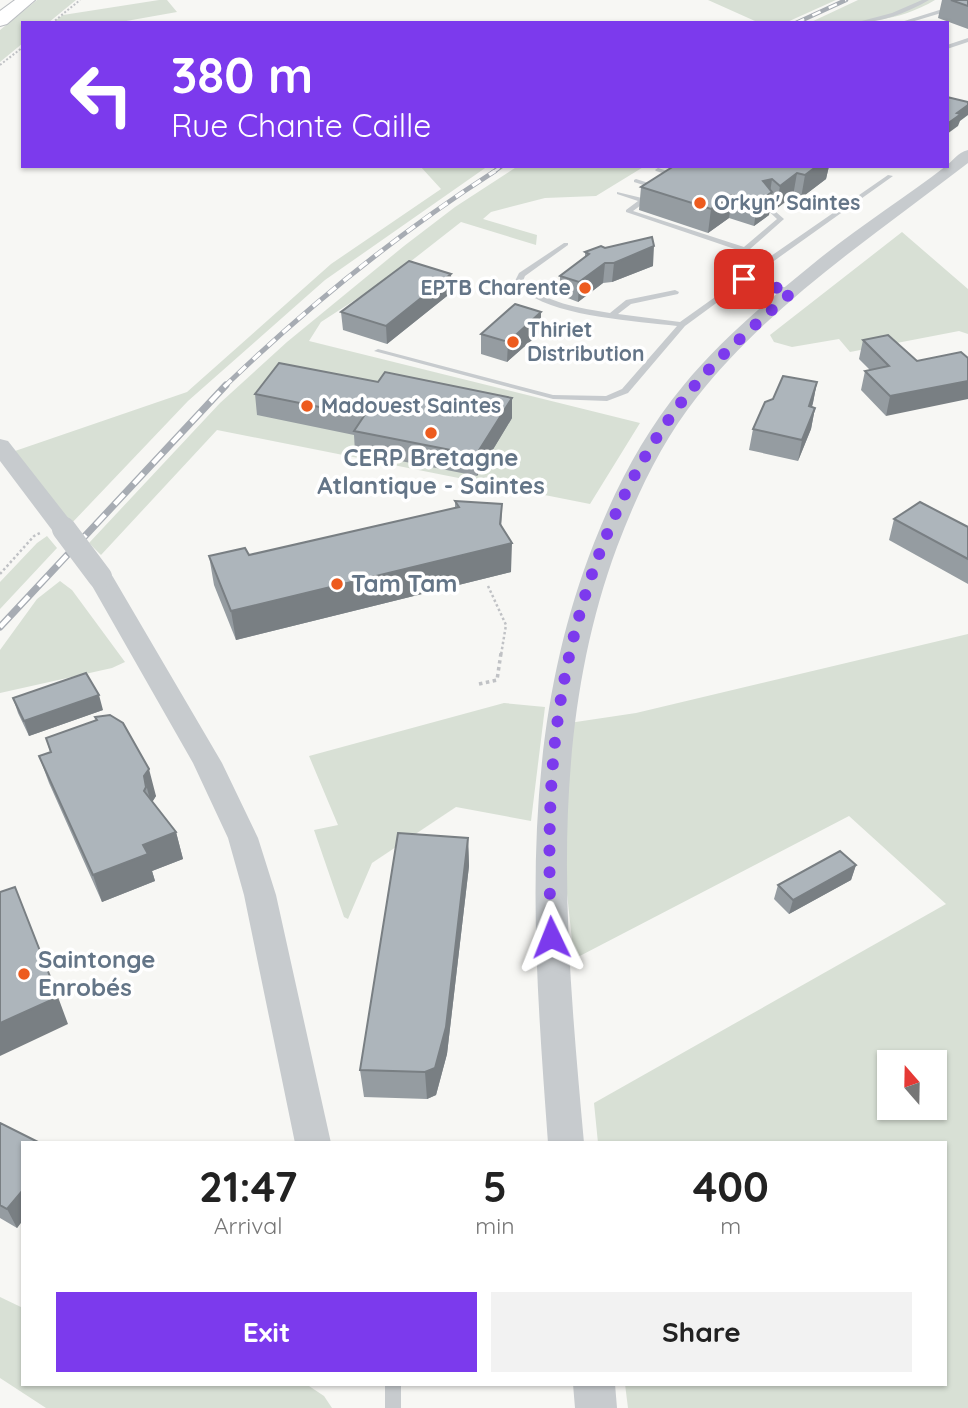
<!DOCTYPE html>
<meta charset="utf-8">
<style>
body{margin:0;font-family:Quicksand,sans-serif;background:#f2f2f2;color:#222;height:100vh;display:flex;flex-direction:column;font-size:26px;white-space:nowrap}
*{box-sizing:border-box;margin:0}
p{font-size:23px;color:#767676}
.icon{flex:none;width:38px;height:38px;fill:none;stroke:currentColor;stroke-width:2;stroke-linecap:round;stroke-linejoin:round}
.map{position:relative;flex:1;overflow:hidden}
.drawer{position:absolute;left:21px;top:1141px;width:926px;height:245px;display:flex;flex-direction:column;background:#fff;border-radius:0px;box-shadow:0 2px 5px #0004}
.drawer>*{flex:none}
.hud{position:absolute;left:21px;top:21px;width:928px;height:147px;border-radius:0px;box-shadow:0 2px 5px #0004;background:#7c3aed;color:#fff;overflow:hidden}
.needle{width:46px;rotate:340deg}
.controls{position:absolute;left:877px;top:1050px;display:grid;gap:14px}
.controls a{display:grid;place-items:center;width:70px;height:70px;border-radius:0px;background:#fff;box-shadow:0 2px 5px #0004;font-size:35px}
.pin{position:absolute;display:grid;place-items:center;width:60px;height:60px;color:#fff;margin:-30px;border-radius:14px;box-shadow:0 4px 10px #0006}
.me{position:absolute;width:77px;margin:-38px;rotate:358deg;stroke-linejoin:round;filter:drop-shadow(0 0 5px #0008)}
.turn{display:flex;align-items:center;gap:24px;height:147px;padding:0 35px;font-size:32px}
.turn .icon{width:91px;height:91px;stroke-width:2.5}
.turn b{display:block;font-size:49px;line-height:60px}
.eta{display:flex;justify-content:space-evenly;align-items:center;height:119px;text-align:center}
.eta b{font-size:42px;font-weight:700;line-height:49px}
.action{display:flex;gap:14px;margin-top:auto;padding:14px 35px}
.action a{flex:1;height:80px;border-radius:0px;background:#7c3aed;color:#fff;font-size:28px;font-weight:700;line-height:80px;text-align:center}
.action a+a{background:#f2f2f2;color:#222}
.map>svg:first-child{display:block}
.green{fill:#d8e0d5;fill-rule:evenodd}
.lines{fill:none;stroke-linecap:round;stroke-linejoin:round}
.trunk-casing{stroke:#b9bcc0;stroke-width:2}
.path-far2{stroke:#c0c2c5;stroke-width:2;stroke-dasharray:2 2;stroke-linecap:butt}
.path-far1{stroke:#c0c2c5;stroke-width:2.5;stroke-dasharray:2.5 2.5;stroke-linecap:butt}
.path{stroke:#c0c2c5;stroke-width:3.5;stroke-dasharray:3.5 3.5;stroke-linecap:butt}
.service{fill:#c7cbce;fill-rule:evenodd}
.tertiary{fill:#c7cbce;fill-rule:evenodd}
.trunk{fill:#fff;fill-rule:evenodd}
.rail-far2-casing{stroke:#a7acb3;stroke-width:4.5}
.rail-far1-casing{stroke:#a7acb3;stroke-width:5}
.rail-casing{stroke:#a7acb3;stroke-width:7}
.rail-far2{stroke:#fff;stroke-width:2.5;stroke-dasharray:9;stroke-linecap:butt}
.rail-far1{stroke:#fff;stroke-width:3.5;stroke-dasharray:10;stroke-linecap:butt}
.rail{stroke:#fff;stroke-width:4.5;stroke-dasharray:14;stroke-linecap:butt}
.tertiary-bridge{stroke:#c7cbce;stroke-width:24}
.wall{fill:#959ca1}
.shaded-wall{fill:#797f83}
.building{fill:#adb5bb;stroke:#797f83;stroke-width:2}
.route{stroke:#7c3aed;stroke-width:12;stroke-dasharray:0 21.6}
.poi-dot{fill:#ed5b1e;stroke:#fff;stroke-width:2.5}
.labels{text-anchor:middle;stroke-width:7;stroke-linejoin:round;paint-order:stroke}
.far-poi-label{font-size:21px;font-weight:bold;fill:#647587;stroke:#fff;text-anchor:start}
.poi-label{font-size:24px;font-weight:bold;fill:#647587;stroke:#fff;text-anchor:start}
</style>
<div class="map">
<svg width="968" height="1408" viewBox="0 0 968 1408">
<rect width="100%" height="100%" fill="#f7f7f4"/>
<path class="green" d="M37,0H76L48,23H23V43L0,62V30Z
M159,0H167L177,12L115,23H52L63,15Z
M708,0H836L785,23H752L755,21Z
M858,0H935C895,24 855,23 809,23Z
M420,166H488L325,280L188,401L70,525L15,451L187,392L331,264L441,189Z
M518,166H645L596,196L545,198L491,212L483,219L537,235L536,245L461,222L392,276L321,322L309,341L640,423L590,504L217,430L101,555L89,543L220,403L287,342L404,246L455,207Z
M902,232L968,289V334L959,331L850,352L839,339L792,347L774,342L770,335Z
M47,536L57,548L0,609V582L37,543Z
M60,581L72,590L125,662L112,668L0,693V650L37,599Z
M968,634V1408H628L625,1384H945V1143H598L594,1103L946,904L849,816L574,959L565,875L569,723L636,713ZM889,1062H934V1108H889Z
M504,703L545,707L531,821L456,807L372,863L348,919L344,917L314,830L338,825L309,756Z
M0,1297L23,1308V1384H306L324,1396L332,1408H46L0,1378Z"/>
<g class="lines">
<defs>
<path id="trunk" d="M15,0H35L7,24L0,26V11Z"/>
</defs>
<use href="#trunk" class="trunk-casing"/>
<path class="path-far2" d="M52,23L80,0
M0,65L23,47"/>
<path class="path-far1" d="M0,574L34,536L42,532
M488,586L506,625L501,655"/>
<path class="path" d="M479,684L497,680L501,653"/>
<path class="service" d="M922,0H929C907,13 880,23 854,23L892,13Z
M968,1V5L908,23H898Z
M968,38V42L947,49V45Z
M658,168L680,175L681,176L678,178L656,171L655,170Z
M888,175L893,176L750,278L795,290V294L745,282L685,326L628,393L607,401L553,399L374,351L378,349L553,395L606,396L622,389L677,326C636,321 562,317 528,294C524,291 520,286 516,283L515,281L519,273L564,243H568V245L525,276L523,281C545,303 579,308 610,313L626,300L675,290L679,292L678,294L631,304L618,314L680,322L767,260L626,212V210L638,201L617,194V192L642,198L648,195H652V197L633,211L744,247L777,219L762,205L767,204L784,219L750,249L771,256Z
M636,179L661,187L662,188L659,190L634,182V180Z
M385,1384H401V1408H385Z"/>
<path class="tertiary" d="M968,150V163C875,235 771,303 697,397C662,441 637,494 617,547C546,739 566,942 584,1143H548C533,938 517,739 594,543C616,487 644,433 683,386C722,338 771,298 819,259C860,226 906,197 946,166C953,161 957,153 968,150Z
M0,439L8,441L73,524L76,529L73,534H55L0,461Z
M100,569L109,571L113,577L222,763L258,838L276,895L331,1143H295L244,895L228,838L193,763L87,577L91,571Z
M573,1384H615L617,1408H575Z"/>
<use href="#trunk" class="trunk"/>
<defs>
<path id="rail-far2" d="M796,23L846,0
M492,173L502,166"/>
<path id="rail-far1" d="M224,387C308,306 397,234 495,171"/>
<path id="rail" d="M0,627L226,385"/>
</defs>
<use href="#rail-far2" class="rail-far2-casing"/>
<use href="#rail-far1" class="rail-far1-casing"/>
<use href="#rail" class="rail-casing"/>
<use href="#rail-far2" class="rail-far2"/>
<use href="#rail-far1" class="rail-far1"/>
<use href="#rail" class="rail"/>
<path class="tertiary-bridge" d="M64,529L100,577"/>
</g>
<path class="wall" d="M942,0H968V29L938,18Z
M829,166L826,179L801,198L793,196L776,209L770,203L769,215L754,226L729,218L708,233L639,210L641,187Z
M605,248L653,266L612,282L603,283L578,302L560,295V276L585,258V252Z
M452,292L387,344L343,330L341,312Z
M541,312V332L507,362L481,354V334Z
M863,340L917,361L886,416L861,390L865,371L870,370L859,359Z
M817,382L812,407L815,408L811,429L798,461L749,450L753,429Z
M255,394L512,418L477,476L355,452L354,435L257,415Z
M455,501L501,527L511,572L236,640L214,585L209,556L249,555L455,508Z
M894,519L968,527V584L889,540Z
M13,698L103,710L29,736L18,713Z
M96,720L156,796L152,802L176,832L183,859L152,871L155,881L102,902L49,783L39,756L50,752L46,738Z
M468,838L469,866L447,1054L436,1095L427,1099L364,1097L360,1070Z
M856,865L851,880L789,914L774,899L778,885Z
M0,1123L23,1143V1220L17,1228L0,1218Z"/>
<path class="shaded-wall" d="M968,105V115L960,121L958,126L947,134V124L957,113Z
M817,166H829L826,179L801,198L805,175Z
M797,173L793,196L776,209L780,186Z
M772,179L770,193L772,192L769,215L754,226L757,203L763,181Z
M732,195L729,218L708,233L711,209Z
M654,246L653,266L612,282L614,263Z
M605,263L603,283L578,302L579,282Z
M451,274L452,292L387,344L386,326Z
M541,312V332L507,362L508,342Z
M968,381V399L886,416L890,396Z
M817,382L813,403L805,427L809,406Z
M512,398V418L477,476L476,455Z
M815,408L811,429L798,461L802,440Z
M502,504L501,532L512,543L511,572L236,640L231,611L500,524Z
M99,695L103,710L29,736L24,721Z
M149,769L156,796L151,804L144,776Z
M176,832L183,859L152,871L155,881L102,902L93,875L143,845Z
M468,838L469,866L447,1054L436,1095L427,1099L425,1072Z
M856,865L851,880L789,914L793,900Z
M58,997L68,1024L0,1056V1023Z
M23,1190V1220L17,1228L7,1209Z"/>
<path class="building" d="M951,0H968V6Z
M947,97L968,102V105L957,113L961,114L947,124Z
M674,166H817L805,175L797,173L780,186L772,179L763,181L772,192L757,203L732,195L711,209L641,187Z
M652,237L654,246L614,263H605L579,282L560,276L589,254L585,252L601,246L605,248Z
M409,261L451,274L386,326L341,312Z
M515,304L541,312L508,342L481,334Z
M888,335L917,361L961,352L968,358V381L890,396L865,371L889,366L863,340Z
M279,363L378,382L385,372L512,398L476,455L354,431L364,416L255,394Z
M783,376L817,382L809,406L815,408L802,440L753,429L765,402L773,399Z
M455,501L502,504L500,524L512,543L231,611L209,556L245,548L249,555L459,507Z
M920,502L968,527V559L894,519Z
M86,673L99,695L24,721L13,698Z
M110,715L123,723L149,769L144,776L146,787L144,791L176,832L143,845L148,854L93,875L39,756L51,752L46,738L97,720L95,717Z
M398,833L468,838L446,1027L435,1068L425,1072L360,1070Z
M840,851L856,865L793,900L778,885Z
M15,887L58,997L0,1023V892Z
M0,1123L40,1143H23V1190L7,1209L0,1205Z"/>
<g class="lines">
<path class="route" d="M551,937C549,875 548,813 554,751C567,620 614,476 703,376C730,346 762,319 792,292L744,279"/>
</g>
<g class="poi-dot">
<circle cx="700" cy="203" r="7"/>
<circle cx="585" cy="288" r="7"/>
<circle cx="513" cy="342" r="7"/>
<circle cx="307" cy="406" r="7"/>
<circle cx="431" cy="433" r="7"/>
<circle cx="337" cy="584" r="7"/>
<circle cx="24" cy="974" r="7"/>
</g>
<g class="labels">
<g class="far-poi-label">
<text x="714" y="210">Orkyn' Saintes</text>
<text x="571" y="295" text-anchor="end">EPTB Charente</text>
<text x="527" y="337">Thiriet<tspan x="527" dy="24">Distribution</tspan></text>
<text x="321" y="413">Madouest Saintes</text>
</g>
<g class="poi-label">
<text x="431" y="466" text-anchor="middle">CERP Bretagne<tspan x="431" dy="28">Atlantique - Saintes</tspan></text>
<text x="351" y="592">Tam Tam</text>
<text x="38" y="968">Saintonge<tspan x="38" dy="28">Enrobés</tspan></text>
</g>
</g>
</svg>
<div class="controls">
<a><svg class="needle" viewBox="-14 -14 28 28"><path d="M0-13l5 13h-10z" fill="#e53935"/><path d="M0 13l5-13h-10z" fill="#767676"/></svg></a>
</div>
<div class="pin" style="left:744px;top:279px;background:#d93025"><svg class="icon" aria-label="arrive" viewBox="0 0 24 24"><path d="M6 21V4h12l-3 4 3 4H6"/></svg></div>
<svg class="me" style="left:551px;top:937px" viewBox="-20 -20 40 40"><path d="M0-17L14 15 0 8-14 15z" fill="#7c3aed" stroke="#fff" stroke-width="4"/></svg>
<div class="hud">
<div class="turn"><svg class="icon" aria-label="left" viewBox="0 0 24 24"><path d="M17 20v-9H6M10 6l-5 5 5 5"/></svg><div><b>380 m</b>Rue Chante Caille</div></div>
</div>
<section class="drawer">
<div class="eta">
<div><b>21:47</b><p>Arrival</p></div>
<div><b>5</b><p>min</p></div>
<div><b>400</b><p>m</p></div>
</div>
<div class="action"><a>Exit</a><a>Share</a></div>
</section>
</div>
